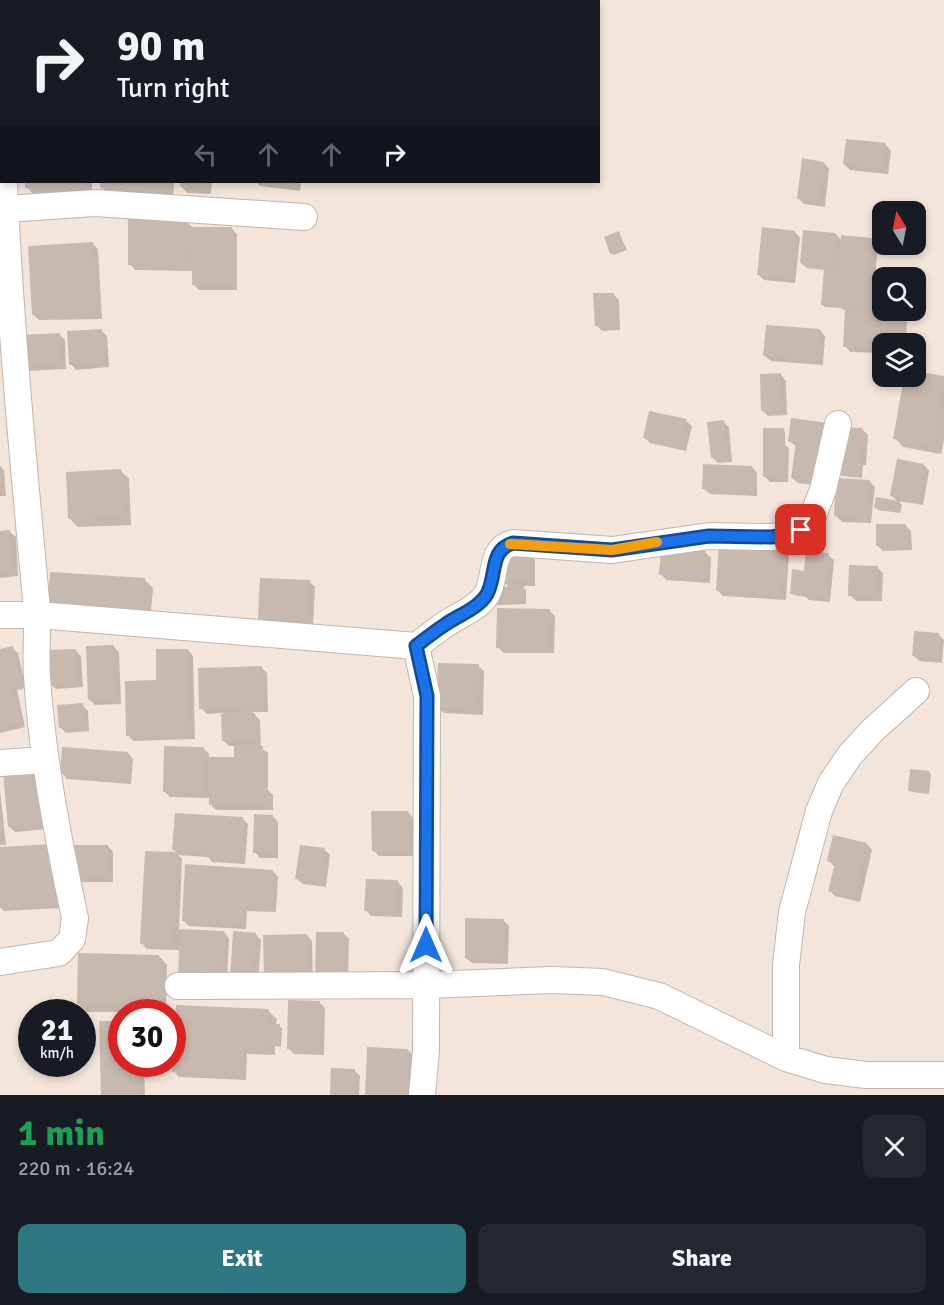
<!DOCTYPE html>
<meta charset="utf-8">
<style>
body{margin:0;font-family:Signika,sans-serif;background:#242831;color:#f1f3f6;height:100vh;display:flex;flex-direction:column;font-size:22px;white-space:nowrap}
*{box-sizing:border-box;margin:0}
p{font-size:20px;color:#9ea1a6}
.icon{flex:none;width:33px;height:33px;fill:none;stroke:currentColor;stroke-width:2;stroke-linecap:round;stroke-linejoin:round}
.map{position:relative;height:1095px;overflow:hidden}
.panel{display:flex;flex-direction:column;background:#171b24;flex:1}
.panel>*{flex:none}
.hud{position:absolute;left:0px;top:0px;width:600px;height:183px;box-shadow:0 3px 9px #0003;background:#171b24;color:#f1f3f6;overflow:hidden}
.needle{width:39px;rotate:350deg}
.fabs{position:absolute;left:872px;top:201px;display:grid;gap:12px}
.fabs a{display:grid;place-items:center;width:54px;height:54px;border-radius:12px;background:#171b24;box-shadow:0 3px 9px #0003;font-size:30px}
.speed{position:absolute;left:18px;top:999px;display:flex;gap:12px;font-size:30px;font-weight:700;text-align:center}
.speed>*{display:grid;place-content:center;width:78px;height:78px;border-radius:50%;background:#171b24;box-shadow:0 3px 9px #0003;line-height:1}
.speed small{font-size:15px;font-weight:400}
.speed .limit{border:9px solid #d22;background:#fff;color:#111}
.pin{position:absolute;display:grid;place-items:center;width:51px;height:51px;color:#fff;margin:-26px;border-radius:12px;box-shadow:0 3px 9px #0006}
.me{position:absolute;width:66px;margin:-33px;rotate:0deg;stroke-linejoin:round;filter:drop-shadow(0 0 4px #0008)}
.turn{display:flex;align-items:center;gap:21px;height:126px;padding:0 18px;font-size:27px}
.turn .icon{width:78px;height:78px;stroke-width:2.5}
.turn b{display:block;font-size:42px;line-height:51px}
.lanes{display:flex;align-items:center;height:57px;padding:0 18px;background:#0003;justify-content:center;gap:30px;direction:ltr}
.lanes .off{opacity:.35}
.round{display:grid;place-items:center;flex:none;width:63px;height:63px;border-radius:12px;background:#242831}
.overview{display:flex;align-items:center;justify-content:space-between;height:102px;padding:0 18px}
h1{font-size:36px;font-weight:700;line-height:45px;color:#1e9e55}
.button{display:flex;gap:12px;margin-top:auto;padding:12px 18px}
.button a{flex:1;height:69px;border-radius:12px;background:#2f7781;color:#fff;font-size:24px;font-weight:700;line-height:69px;text-align:center}
.button a+a{background:#242831;color:#f1f3f6}
.map>svg:first-child{display:block}
.shadow{fill:#0003}
.building{fill:#c8b9af}
.lines{fill:none;stroke-linecap:round;stroke-linejoin:round}
.street-casing{stroke:#c3b5aa;stroke-width:28}
.street{stroke:#fff;stroke-width:26}
.route-casing{stroke:#114b97;stroke-width:15}
.route{stroke:#1a73e8;stroke-width:10}
.slow{stroke:#f59e0b;stroke-width:10}
</style>
<div class="map">
<svg width="944" height="1095" viewBox="0 0 944 1095">
<rect width="100%" height="100%" fill="#f4e5da"/>
<path class="shadow" d="M6,0H53L55,2H6Z
M103,0H136L137,2H103Z
M242,0H286V2H244Z
M373,0H424L373,2Z
M886,145L891,151L888,174L850,170L844,164Z
M824,163L829,169L825,207L804,204L798,198Z
M27,182H92V194L32,193L27,187Z
M102,182H174L173,197L107,193L101,187Z
M182,182H212L211,194L187,193L182,187Z
M256,182H301L300,191L260,186Z
M186,221L192,227L232,229L237,234V290H199L193,284V271L135,270L130,264Z
M795,232L800,238L795,283L764,280L758,274Z
M619,233L627,250L613,255L611,253Z
M836,234L842,241L872,239L878,245L872,312L902,314L907,320L906,344H882V353L850,352L845,346L846,311L840,308L825,307L822,304L825,270L807,268L801,263Z
M92,243L98,249L102,319L39,320L34,315Z
M613,294L619,300L620,330L602,331L596,325Z
M820,330L825,336L823,365L771,361L765,356Z
M102,331L107,336L109,367L76,370L71,364Z
M59,334L65,340L66,369L28,371L23,365Z
M915,372L944,377V441L941,454L903,447L895,438Z
M781,375L786,381L787,415L768,416L762,410Z
M686,421L692,426L686,451L650,443L644,437Z
M723,422L729,427L732,462L718,463L712,457Z
M783,429L785,432V445L789,448L788,482H770L764,476Z
M862,429L868,435L866,465H863L862,478L843,476L840,474Z
M834,430L826,487L798,483L792,478L796,446L789,441Z
M924,465L929,471L923,505L898,501L902,505L900,513L878,510L876,507L898,502L892,496Z
M0,466L4,470L6,496H0Z
M752,467L757,473V496L710,494L704,489Z
M120,470L129,479L131,525L78,527L69,518Z
M869,481L875,487L871,523L842,522L836,516Z
M905,525L911,531L912,550L883,551L878,546Z
M0,532H10L16,537L18,576L0,578Z
M783,548L789,553L786,600L723,596L718,591Z
M705,552L711,558L710,583L666,580L661,574Z
M529,555L535,560V586H522L526,590V604L498,605L496,602L510,588L503,581Z
M828,555L834,560L830,602L809,600L806,597L794,595L791,593L803,572Z
M877,567L883,573L882,601H856L850,595Z
M144,579L153,588L150,624L58,618Z
M310,582L315,587L313,626L265,624L260,618Z
M549,610L555,616L554,653H504L498,647Z
M938,634L944,640L942,663L919,661L913,655Z
M114,647L119,652L121,704L95,705L89,699Z
M12,648L18,653L26,688L17,690L25,727L0,733V650Z
M75,650L81,656L83,687L56,689L50,683Z
M188,650L193,656L195,739L133,741L128,735L158,682Z
M478,666L484,671L483,715L444,713L438,708Z
M261,667L267,673L268,712H252L260,720L261,748L268,753V790L273,795V810H216L211,805V798L170,797L165,792L204,749L209,754V758H235L236,746H229L223,740V713L207,714L201,708Z
M82,705L88,711L89,731L66,733L60,727Z
M128,753L133,759L131,784L67,779L62,773Z
M37,772L48,829L15,832L10,827Z
M929,772L931,774L929,794L912,792L909,790Z
M0,790L6,845H0Z
M408,812L413,818L414,856H379L373,850Z
M273,816L278,822V858H260L255,852Z
M243,819L248,824L245,864L212,862L208,857L178,855L182,859L179,930L224,932L229,938L227,985L180,950L147,949L142,943L146,852L178,854L174,850Z
M867,844L872,850L860,902L835,896L830,891L835,867L829,861Z
M52,845L61,908L4,911L0,907V848Z
M108,846L113,852V882H80L75,877Z
M325,850L330,855L326,887L303,884L297,879Z
M273,871L278,877L276,912L247,911L246,929L189,926L183,920Z
M398,882L403,888L402,917L371,916L366,910Z
M503,920L509,926L508,964L472,963L466,958Z
M343,933L349,939L348,982H322Z
M255,934L261,940L258,984L237,983Z
M307,935L312,941L313,984L271,985Z
M159,956L167,965L166,1012H87L79,1004Z
M319,1002L325,1008L324,1055L294,1054L288,1048Z
M268,1011L277,1019L276,1025L282,1028L281,1047L275,1046V1055L247,1054L246,1080L179,1077L174,1071Z
M408,1050L416,1059L415,1095H366Z
M122,1064H144L145,1095H103Z
M354,1070L360,1076L359,1095H332Z"/>
<path class="building" d="M846,139L886,143L883,169L843,164Z
M802,158L824,162L819,202L797,199Z
M25,182H87V189L25,188Z
M100,182H169L168,192L100,188Z
M181,182H207L206,189L180,187Z
M272,182H296L295,186Z
M128,219L187,220V227H232V285H192V250H187L186,266L128,265Z
M762,227L795,231L790,278L757,275Z
M803,230L836,233L833,266L800,263Z
M619,231L625,248L610,254L604,237Z
M841,235L873,238L867,308L821,305L824,269L838,271Z
M93,242L97,314L32,315L28,246Z
M593,293H614L615,325L595,326Z
M845,310L902,312L901,344H882V348L843,347Z
M766,325L820,329L818,360L763,356Z
M102,329L104,362L69,365L67,331Z
M60,333L61,364L21,366L20,335Z
M915,371L944,376L933,446L893,439L904,376H915Z
M781,373L782,410L761,411L760,374Z
M649,411L687,419L680,446L643,438Z
M791,418L829,423L821,482L791,478L796,442L788,441Z
M724,420L727,456L711,458L707,422Z
M842,427L863,428L860,476L839,474Z
M763,428H784L783,477H763Z
M897,459L924,464L918,501L890,496Z
M703,464L752,466V491L702,489Z
M121,469L123,516L68,519L66,472Z
M836,478L870,480L865,518L834,516Z
M876,497L900,501L898,512L874,508Z
M876,524H906L907,545L876,546Z
M10,530L13,571L0,572V531Z
M719,542L784,546L781,596L716,591Z
M661,548L706,551L704,578L659,575Z
M806,551L829,553L825,597L790,594L792,569L804,571Z
M530,553V581H501V554Z
M849,565L878,566L877,596H848Z
M50,572L145,578L142,616L48,610Z
M260,578L310,580L308,621L258,619Z
M524,586V602L495,603L494,587Z
M497,608L550,609L549,648H496Z
M914,631L939,633L937,658L912,656Z
M114,645L116,699L88,700L86,646Z
M13,646L21,682L12,685L21,722L0,726V649Z
M76,649L78,682L49,684L47,650Z
M156,649H188L190,734L126,736L125,681L156,680Z
M438,663L479,664L477,710L436,708Z
M262,666L263,706L199,709L198,668Z
M83,703L84,726L59,728L57,705Z
M255,713L256,740L222,741L221,714Z
M164,746L204,747L203,793L163,792Z
M234,746H263V788H268V805H209V757H234Z
M62,747L128,752L126,779L60,774Z
M910,769L929,771L927,792L908,791Z
M38,770L43,824L8,827L3,773Z
M371,811H408L409,851H372Z
M175,813L243,817L240,859L205,857V852L172,850Z
M254,814L273,815V853H253Z
M833,835L867,843L855,897L828,891L835,863L827,861Z
M52,844L56,903L0,906V847Z
M73,845H108V877H73Z
M300,845L325,848L321,882L295,879Z
M145,851L177,852L173,945L140,944Z
M185,864L273,870L271,907L242,906L240,924L182,921Z
M366,879L398,880L397,912L364,911Z
M465,918L504,919L503,959L465,958Z
M180,929L224,931L221,980L178,978Z
M233,931L256,933L252,980L230,978Z
M316,932H344L343,977H315Z
M307,934L308,979L264,980L263,935Z
M78,953L159,955L158,1006L77,1004Z
M288,1000L320,1001L319,1050L287,1049Z
M176,1005L269,1009L268,1024H280L279,1045L267,1044V1047L242,1046L241,1075L172,1072Z
M99,1021H122V1064H139L140,1095H101Z
M367,1047L408,1049L406,1095H365Z
M331,1068L355,1069L354,1095H330Z"/>
<g class="lines">
<defs>
<path id="street" d="M366,0V2
M0,97L2,131
M5,209L95,203L304,217
M0,615H38L416,646L427,696L426,1050L422,1095
M416,646C426,639 435,631 446,624C459,615 479,608 487,594C497,576 489,549 513,543L612,550L709,536L771,537L795,534L801,530L812,518L823,490L838,424
M0,763L45,760
M0,962L59,953L72,939L75,918C58,838 42,757 37,676C35,650 39,624 36,599C23,460 10,321 4,182
M178,986L427,985L551,980L603,982L659,996L786,1058L826,1070L866,1075H944
M786,1058V965L792,912L819,811L831,783L850,755L872,731L916,691"/>
</defs>
<use href="#street" class="street-casing"/>
<use href="#street" class="street"/>
</g>
<g class="lines">
<defs>
<path id="route" d="M426,945L427,696L416,646C425,639 435,631 446,624C459,615 479,608 487,594C497,576 489,550 513,543L612,550L709,536L771,537L795,534L801,530"/>
</defs>
<use href="#route" class="route-casing"/>
<use href="#route" class="route"/>
<path class="slow" d="M510,544L612,550L657,542"/>
</g>
</svg>
<div class="fabs">
<a><svg class="needle" viewBox="-14 -14 28 28"><path d="M0-13l5 13h-10z" fill="#e53935"/><path d="M0 13l5-13h-10z" fill="#9ea1a6"/></svg></a>
<a><svg class="icon" aria-label="search" viewBox="0 0 24 24"><circle cx="10" cy="10" r="6"/><path d="M15 15l6 6"/></svg></a>
<a><svg class="icon" aria-label="layers" viewBox="0 0 24 24"><path d="M12 4l9 5-9 5-9-5zM3 14l9 5 9-5"/></svg></a>
</div>
<div class="speed"><div>21<small>km/h</small></div><div class="limit">30</div></div>
<div class="pin" style="left:801px;top:530px;background:#d93025"><svg class="icon" aria-label="arrive" viewBox="0 0 24 24"><path d="M6 21V4h12l-3 4 3 4H6"/></svg></div>
<svg class="me" style="left:426px;top:945px" viewBox="-20 -20 40 40"><path d="M0-17L14 15 0 8-14 15z" fill="#1a73e8" stroke="#fff" stroke-width="4"/></svg>
<div class="hud">
<div class="turn"><svg class="icon" aria-label="right" viewBox="0 0 24 24"><path d="M7 20v-9h11M14 6l5 5-5 5"/></svg><div><b>90 m</b>Turn right</div></div>
<div class="lanes"><svg class="icon off" aria-label="left" viewBox="0 0 24 24"><path d="M17 20v-9H6M10 6l-5 5 5 5"/></svg><svg class="icon off" aria-label="ahead" viewBox="0 0 24 24"><path d="M12 20V5M6 11l6-6 6 6"/></svg><svg class="icon off" aria-label="ahead" viewBox="0 0 24 24"><path d="M12 20V5M6 11l6-6 6 6"/></svg><svg class="icon" aria-label="right" viewBox="0 0 24 24"><path d="M7 20v-9h11M14 6l5 5-5 5"/></svg></div>
</div>
</div>
<section class="panel">
<div class="overview"><div><h1>1 min</h1><p>220 m · 16:24</p></div><a class="round"><svg class="icon" aria-label="close" viewBox="0 0 24 24"><path d="M6 6l12 12M18 6L6 18"/></svg></a></div>
<div class="button"><a>Exit</a><a>Share</a></div>
</section>
